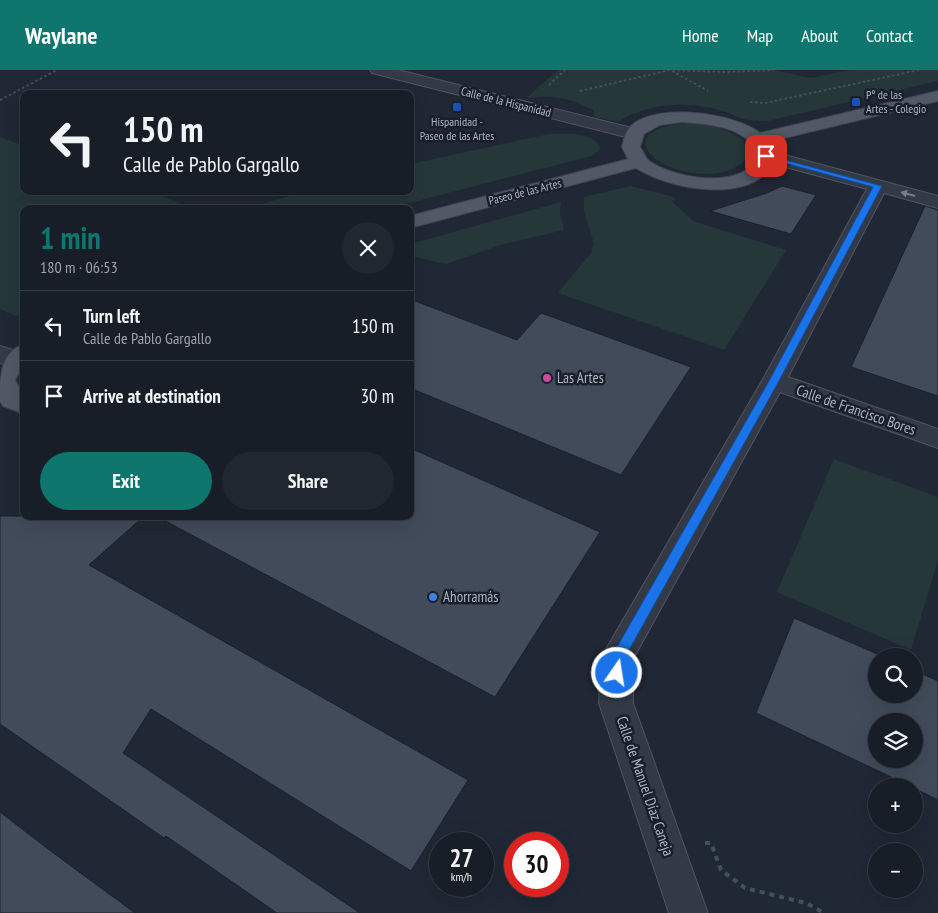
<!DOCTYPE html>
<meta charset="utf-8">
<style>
body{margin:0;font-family:"PT Sans Narrow",sans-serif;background:#212730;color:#f1f3f6;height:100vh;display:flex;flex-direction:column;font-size:19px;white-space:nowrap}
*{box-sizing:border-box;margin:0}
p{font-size:16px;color:#9fa2a8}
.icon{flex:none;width:28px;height:28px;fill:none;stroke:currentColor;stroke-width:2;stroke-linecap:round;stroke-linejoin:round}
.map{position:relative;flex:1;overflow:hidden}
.panel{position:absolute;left:20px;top:135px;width:394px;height:315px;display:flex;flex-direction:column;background:#181e28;border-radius:10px;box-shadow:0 5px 20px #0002,0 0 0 1px #363c45}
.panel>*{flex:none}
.banner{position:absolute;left:20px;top:20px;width:394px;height:105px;border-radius:10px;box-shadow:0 5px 20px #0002,0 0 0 1px #363c45;background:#181e28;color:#f1f3f6;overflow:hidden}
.tools{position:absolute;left:868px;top:578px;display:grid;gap:10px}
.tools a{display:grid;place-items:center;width:55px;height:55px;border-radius:50%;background:#181e28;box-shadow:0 5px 20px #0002,0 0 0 1px #363c45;font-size:25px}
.speed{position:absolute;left:429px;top:762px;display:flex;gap:10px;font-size:25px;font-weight:700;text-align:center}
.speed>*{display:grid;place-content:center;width:65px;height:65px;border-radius:50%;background:#181e28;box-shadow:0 5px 20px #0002,0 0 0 1px #363c45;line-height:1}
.speed small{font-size:12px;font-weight:400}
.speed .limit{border:8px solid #d22;background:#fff;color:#111}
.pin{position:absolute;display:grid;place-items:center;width:42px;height:42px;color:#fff;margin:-21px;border-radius:10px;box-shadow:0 2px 8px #0006}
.me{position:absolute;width:55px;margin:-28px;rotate:13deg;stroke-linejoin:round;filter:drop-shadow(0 0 4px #0008)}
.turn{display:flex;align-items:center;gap:18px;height:105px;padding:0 20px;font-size:22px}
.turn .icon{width:65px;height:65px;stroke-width:2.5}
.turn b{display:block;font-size:35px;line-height:42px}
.round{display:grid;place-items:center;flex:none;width:52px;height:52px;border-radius:26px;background:#212730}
.overview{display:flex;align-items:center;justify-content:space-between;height:85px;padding:0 20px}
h1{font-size:30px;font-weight:800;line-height:38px;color:#0f766e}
.action{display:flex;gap:10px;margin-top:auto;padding:10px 20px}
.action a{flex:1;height:58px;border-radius:30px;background:#0f766e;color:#fff;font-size:20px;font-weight:800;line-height:58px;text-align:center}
.action a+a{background:#212730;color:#f1f3f6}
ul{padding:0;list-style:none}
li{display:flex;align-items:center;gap:15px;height:70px;padding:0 20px;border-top:1px solid #363c45}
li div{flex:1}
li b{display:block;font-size:19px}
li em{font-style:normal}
header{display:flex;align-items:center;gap:30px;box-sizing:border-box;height:70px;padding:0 25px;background:#0f766e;color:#fff}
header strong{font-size:24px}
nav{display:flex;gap:28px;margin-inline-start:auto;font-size:18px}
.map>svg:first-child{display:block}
.green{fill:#253739}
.building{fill:#414b5a;stroke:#1b212d;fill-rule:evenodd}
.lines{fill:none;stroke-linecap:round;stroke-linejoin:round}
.minor-casing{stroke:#4e5561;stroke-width:2}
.major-casing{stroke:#3d4350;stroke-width:2}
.path-far1{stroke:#415256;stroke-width:2;stroke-dasharray:2.5 2.5;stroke-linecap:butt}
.path{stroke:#415256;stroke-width:4;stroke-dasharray:5 5;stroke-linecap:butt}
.minor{fill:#333a46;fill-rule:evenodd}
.major{fill:#515966;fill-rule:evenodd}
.oneway{fill:#767e8b}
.route{fill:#1a73e8;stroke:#114b97}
.transit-dot{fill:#1a4fb4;stroke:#191f2b;stroke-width:2}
.hotel-dot{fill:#d1479c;stroke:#191f2b;stroke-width:2}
.shop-dot{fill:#3f7fe0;stroke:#191f2b;stroke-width:2}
.labels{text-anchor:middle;stroke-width:5;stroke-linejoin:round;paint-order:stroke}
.far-poi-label{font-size:12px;fill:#adb5c3;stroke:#191f2b;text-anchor:start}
.far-street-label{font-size:12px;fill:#adb5c3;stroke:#191f2b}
.poi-label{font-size:15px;fill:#adb5c3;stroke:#191f2b;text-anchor:start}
.street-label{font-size:15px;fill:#adb5c3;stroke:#191f2b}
</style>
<header>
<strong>Waylane</strong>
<nav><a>Home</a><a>Map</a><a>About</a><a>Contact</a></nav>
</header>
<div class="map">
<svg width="938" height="843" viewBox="0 0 938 843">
<rect width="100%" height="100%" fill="#202835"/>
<path class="green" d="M558,0H774L811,8L849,0H938V11L768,51C762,51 754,51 748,50C737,48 727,41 715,39C682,31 646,34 618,52L595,47L593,40C566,27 556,25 526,28Z
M688,53C704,54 719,56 733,64C763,79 744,99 719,103C663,112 602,60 688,53Z
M549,64C564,64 595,60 600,79L592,86L386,139H244L307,121H410V94Z
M0,67L24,76V121H148L195,139H24V243L16,246L0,239Z
M630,116L674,127L676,130L672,131L693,151L786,180L724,280L558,223L591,183L594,174L584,141V127Z
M561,132L560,143L564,160L501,175L446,194L410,186V174Z
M834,389L938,427V490L911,580L777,522Z"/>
<path class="building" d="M782,116L816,125L791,164L710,141L767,123Z
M925,136L938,140V326L851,297Z
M410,229L517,270L541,243L691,297L621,405L410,318Z
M410,378L600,462L495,627L156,446H410Z
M0,446H144L89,495L468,710L411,801L151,639L123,683L360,843H277L166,766L164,768L0,654Z
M794,548L882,586H876V624H914V600L938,611V730L914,718V716H910L756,643ZM876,651H914V689H876Z
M0,742L52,782L135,843H0Z"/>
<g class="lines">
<defs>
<path id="minor" d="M370,0H398L640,60L643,64L640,68L634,69L372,3Z
M766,80L938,126V138L884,123L788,307L938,359V378L780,322L633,589V633L707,841V843H669L599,633L601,588L762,311L867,119L759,90L757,86L759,82Z
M0,276L22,283V295L14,297L0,293Z"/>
<path id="major" d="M938,21V31L768,72L775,86C773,91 770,99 766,103C737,132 667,118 636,98L410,158V146L628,89L622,77C624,69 625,62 631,56C656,32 735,43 760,63ZM682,52C704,54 733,55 750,72C753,76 755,81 757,86C755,89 754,94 751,96C730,118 670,107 648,90C645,87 643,81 640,77L644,64L660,55Z
M24,274V294L15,310L24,325V344L3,336L0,331C0,305 0,283 24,274Z"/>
</defs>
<use href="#minor" class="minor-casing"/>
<use href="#major" class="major-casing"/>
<path class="path-far1" d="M672,1L708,21
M549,15L565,0
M580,21L670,0L724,2L774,0
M0,30L57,0
M750,32L765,33L919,0"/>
<path class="path" d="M705,773H711L721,800L745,818L806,833L824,843"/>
<use href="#minor" class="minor"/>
<use href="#major" class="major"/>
</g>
<defs><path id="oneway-solid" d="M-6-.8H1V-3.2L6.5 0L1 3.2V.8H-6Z" transform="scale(1.25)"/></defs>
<use class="oneway" href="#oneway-solid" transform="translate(908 124) rotate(-165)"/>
<path class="route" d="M763,84L882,116L779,311L624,589L622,607L617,609L612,607L610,603L613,584L769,311L873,117L763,87Z"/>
<g class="transit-dot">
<rect x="851" y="27" width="10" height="10" rx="2.5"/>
<rect x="452" y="32" width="10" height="10" rx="2.5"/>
</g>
<circle class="hotel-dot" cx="547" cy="308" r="5"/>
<circle class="shop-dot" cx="433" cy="527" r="5"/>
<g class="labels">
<g class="far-poi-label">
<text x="866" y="29">Pº de las<tspan x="866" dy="14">Artes - Colegio</tspan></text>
<text x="457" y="56" text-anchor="middle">Hispanidad -<tspan x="457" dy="14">Paseo de las Artes</tspan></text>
</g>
<g class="far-street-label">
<text transform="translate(506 32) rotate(14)" y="4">Calle de la Hispanidad</text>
<text transform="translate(525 122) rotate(-14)" y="4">Paseo de las Artes</text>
</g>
<g class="poi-label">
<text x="557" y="313">Las Artes</text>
<text x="443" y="532">Ahorramás</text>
</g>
<g class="street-label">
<text transform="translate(856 340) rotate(19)" y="5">Calle de Francisco Bores</text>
<text transform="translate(645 716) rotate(71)" y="5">Calle de Manuel Díaz Caneja</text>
</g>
</g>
</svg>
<div class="tools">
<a><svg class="icon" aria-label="search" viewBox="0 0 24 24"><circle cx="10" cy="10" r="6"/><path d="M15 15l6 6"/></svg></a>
<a><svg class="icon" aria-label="layers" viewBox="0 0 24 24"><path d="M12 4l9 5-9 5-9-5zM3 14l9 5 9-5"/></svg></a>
<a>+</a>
<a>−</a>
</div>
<div class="speed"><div>27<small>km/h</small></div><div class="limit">30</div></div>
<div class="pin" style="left:766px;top:86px;background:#d93025"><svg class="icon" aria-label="arrive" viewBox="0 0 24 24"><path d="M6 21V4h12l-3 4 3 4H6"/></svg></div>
<svg class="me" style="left:617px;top:603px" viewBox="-20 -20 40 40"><circle r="17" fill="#1a73e8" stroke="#fff" stroke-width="3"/><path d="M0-11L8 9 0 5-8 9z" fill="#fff"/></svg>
<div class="banner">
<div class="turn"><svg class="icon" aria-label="left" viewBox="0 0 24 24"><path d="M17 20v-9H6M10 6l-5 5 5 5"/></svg><div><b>150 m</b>Calle de Pablo Gargallo</div></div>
</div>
<section class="panel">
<div class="overview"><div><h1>1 min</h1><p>180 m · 06:53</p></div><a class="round"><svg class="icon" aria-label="close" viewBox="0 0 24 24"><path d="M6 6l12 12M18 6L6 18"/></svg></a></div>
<ul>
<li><svg class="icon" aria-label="left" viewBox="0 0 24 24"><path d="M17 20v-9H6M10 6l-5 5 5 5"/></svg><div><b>Turn left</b><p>Calle de Pablo Gargallo</p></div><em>150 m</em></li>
<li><svg class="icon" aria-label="arrive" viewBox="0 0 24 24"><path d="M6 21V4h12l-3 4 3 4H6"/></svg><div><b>Arrive at destination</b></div><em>30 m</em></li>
</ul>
<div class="action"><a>Exit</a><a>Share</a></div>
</section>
</div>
